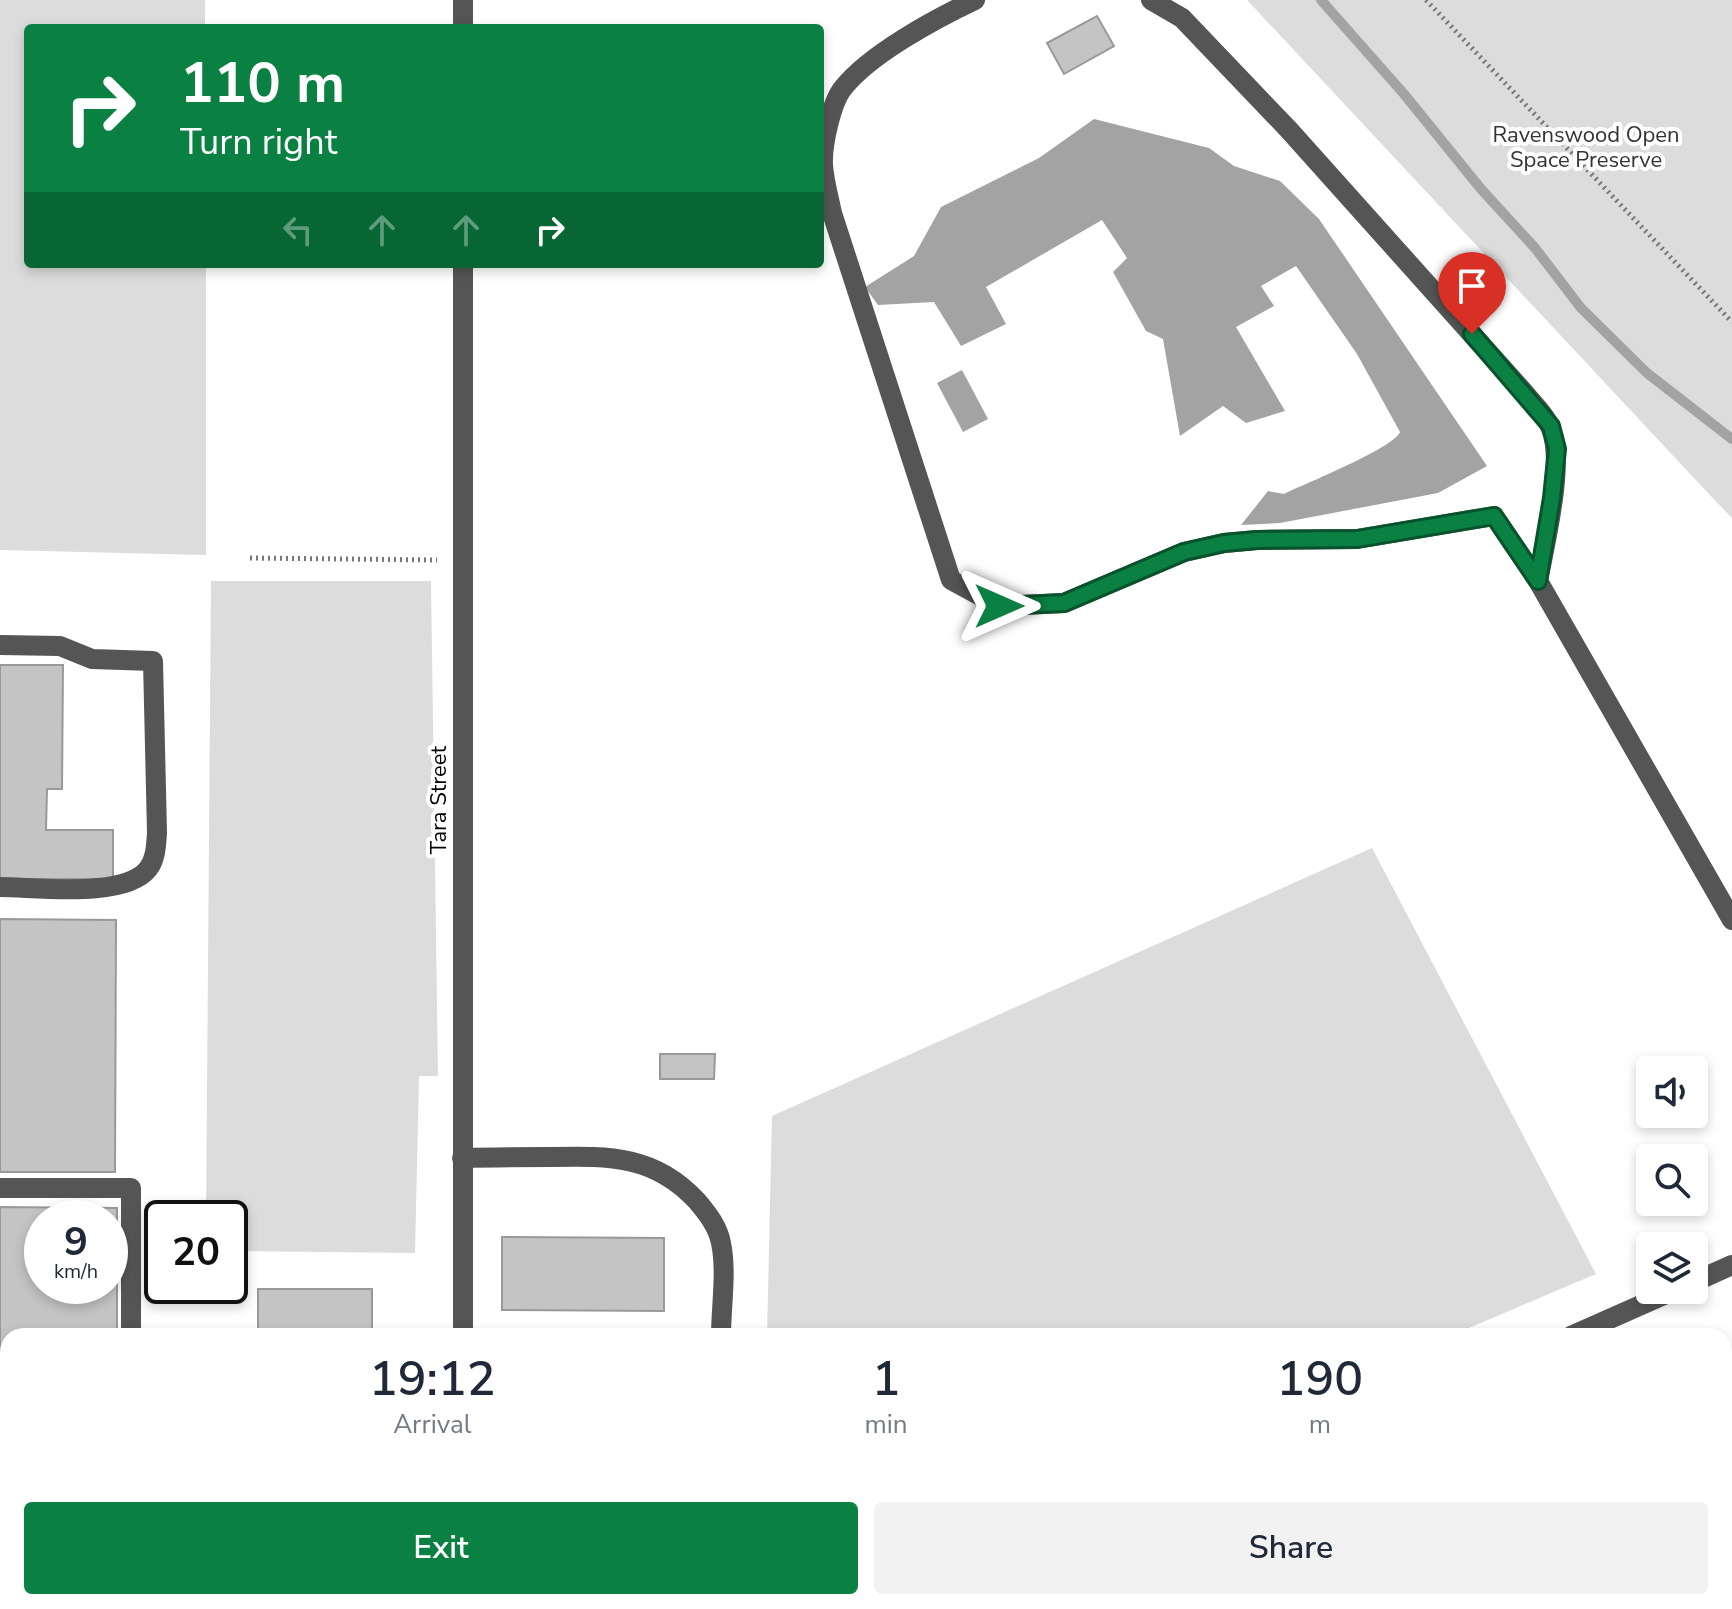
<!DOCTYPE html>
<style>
body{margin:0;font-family:"Nunito Sans",sans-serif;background:#f2f2f3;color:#1f2937;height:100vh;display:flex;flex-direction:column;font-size:30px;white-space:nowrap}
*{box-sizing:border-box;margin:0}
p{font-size:26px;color:#747a83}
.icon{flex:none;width:44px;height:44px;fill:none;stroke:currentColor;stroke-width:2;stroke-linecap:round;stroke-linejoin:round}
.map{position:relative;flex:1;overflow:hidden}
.details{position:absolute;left:0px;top:1328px;width:1732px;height:282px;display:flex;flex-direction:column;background:#fff;border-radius:24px 24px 0 0;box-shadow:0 4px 12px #0003}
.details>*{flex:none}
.guide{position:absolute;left:24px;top:24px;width:800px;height:244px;border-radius:8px;box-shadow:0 4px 12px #0003;background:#0b8043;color:#fff;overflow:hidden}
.tools{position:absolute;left:1636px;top:1056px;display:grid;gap:16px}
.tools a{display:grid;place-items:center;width:72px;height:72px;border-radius:8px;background:#fff;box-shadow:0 4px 12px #0003;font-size:40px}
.speed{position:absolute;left:24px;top:1200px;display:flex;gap:16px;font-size:40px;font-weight:700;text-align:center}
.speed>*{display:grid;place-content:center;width:104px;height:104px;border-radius:50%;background:#fff;box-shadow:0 4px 12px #0003;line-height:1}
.speed small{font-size:20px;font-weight:400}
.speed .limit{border:4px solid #111;border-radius:12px;background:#fff;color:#111}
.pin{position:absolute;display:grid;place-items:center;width:68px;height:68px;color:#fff;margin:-82px -34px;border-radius:50% 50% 50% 0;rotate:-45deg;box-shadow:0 0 8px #0007}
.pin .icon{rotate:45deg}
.me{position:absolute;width:88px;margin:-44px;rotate:90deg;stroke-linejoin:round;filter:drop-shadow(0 0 6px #0008)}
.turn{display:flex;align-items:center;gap:28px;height:168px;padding:0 24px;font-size:36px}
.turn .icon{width:104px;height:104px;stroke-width:2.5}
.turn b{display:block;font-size:56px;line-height:68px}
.lanes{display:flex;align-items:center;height:76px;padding:0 24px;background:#0003;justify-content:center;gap:40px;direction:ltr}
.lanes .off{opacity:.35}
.eta{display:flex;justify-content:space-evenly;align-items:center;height:136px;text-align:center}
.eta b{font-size:48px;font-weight:600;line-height:56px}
.cta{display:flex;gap:16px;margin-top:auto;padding:16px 24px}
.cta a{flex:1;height:92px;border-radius:8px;background:#0b8043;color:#fff;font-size:32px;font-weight:600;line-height:92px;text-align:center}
.cta a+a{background:#f2f2f3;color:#1f2937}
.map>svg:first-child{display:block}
.green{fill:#dcdcdc}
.water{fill:#a3a3a3}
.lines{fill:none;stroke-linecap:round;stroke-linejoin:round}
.stream{stroke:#a3a3a3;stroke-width:10}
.building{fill:#c4c4c4;stroke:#999;stroke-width:2;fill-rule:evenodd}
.path{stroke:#777;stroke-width:5;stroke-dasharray:2 4;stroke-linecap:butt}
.minor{stroke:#555;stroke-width:20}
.route-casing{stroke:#07532c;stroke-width:20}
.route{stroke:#0b8043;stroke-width:14}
.labels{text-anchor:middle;stroke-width:8;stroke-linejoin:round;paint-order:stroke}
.park-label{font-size:22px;fill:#333;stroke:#fff}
.street-label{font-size:22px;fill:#000;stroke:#fff}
</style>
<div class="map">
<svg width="1732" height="1609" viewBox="0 0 1732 1609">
<rect width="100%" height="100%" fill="#fff"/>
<path class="green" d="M0,0H205V28H28V264H206V555L0,550Z
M1247,0H1732V518L1707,492Z
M211,581H431L438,1076H419L415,1253L230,1251V1218H206Z
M1372,848L1596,1274L1450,1336H767L772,1116Z
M761,1602H828L812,1609H761Z"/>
<path class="water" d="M1094,119L1209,148L1234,166L1280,181L1319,219L1487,466L1438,493L1280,523L1241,525L1268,491L1284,494C1304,484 1394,448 1400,432L1357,354L1296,266L1261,286L1274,306L1236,327L1285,411L1246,423L1223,406L1180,436L1163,339L1146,331L1113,272L1127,258L1102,220L986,287L1006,324L961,346L934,302L878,305L865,287L914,256L941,207L1039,158Z
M962,370L988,419L963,432L937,383Z"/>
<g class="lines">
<path class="stream" d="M1321,0L1404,94L1481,189L1535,248L1581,308L1647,373L1732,439"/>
</g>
<path class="building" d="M1097,16L1114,46L1064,74L1047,43Z
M0,665H63L62,789H47L46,830H113V879H0Z
M0,919L116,920L115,1172H0Z
M660,1054H715L714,1079H660Z
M0,1207L117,1208V1336H8V1457H0ZM42,1218H110V1286H42Z
M502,1237L664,1238V1311L502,1310Z
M258,1289H372V1336H258Z
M9,1602H69V1605H9Z
M0,1605L161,1606V1609H0Z"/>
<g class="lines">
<path class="path" d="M1426,0L1732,322
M250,558L437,560"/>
<path class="minor" d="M463,0V28
M975,0C935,19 870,54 843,88C831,103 822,146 823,165C824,181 829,198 832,213L951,580L999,606L1064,603L1184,552L1224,543L1257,540L1357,539L1494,516L1538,581L1732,920
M1151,0L1182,18L1289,130L1521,389C1531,401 1546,415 1551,429C1565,463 1545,543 1538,581
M463,264V1336
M0,645L60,646L92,659L153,661L157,833C156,845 156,859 148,869C124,899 36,887 0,887
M462,1158C491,1157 520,1157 549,1157C607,1156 654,1154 697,1201C708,1214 718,1227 721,1243C727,1272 721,1307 721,1336
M0,1188H131V1336
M1694,1282L1732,1265
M1571,1336L1675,1290
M0,1464H8
M460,1609L461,1602
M958,1609L974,1602"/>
</g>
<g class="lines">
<defs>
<path id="route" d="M999,606L1064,603L1184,552L1224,543L1257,540L1357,539L1494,516L1538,581L1552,498L1557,449L1551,426L1472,334"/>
</defs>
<use href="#route" class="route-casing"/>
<use href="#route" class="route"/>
</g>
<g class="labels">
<g class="park-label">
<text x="1586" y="142">Ravenswood Open<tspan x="1586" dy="25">Space Preserve</tspan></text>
</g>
<g class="street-label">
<text transform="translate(438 800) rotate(-90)" y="8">Tara Street</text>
</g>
</g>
</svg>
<div class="tools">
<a><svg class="icon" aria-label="sound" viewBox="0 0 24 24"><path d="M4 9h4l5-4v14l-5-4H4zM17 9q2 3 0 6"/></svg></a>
<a><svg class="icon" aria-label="search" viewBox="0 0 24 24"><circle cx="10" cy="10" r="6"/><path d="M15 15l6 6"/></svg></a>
<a><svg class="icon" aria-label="layers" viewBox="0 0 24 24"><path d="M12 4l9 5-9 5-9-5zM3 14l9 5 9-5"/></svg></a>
</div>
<div class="speed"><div>9<small>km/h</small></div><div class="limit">20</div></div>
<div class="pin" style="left:1472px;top:334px;background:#d93025"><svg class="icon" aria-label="arrive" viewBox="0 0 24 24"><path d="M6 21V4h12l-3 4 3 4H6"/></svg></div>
<svg class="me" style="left:999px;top:606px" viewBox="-20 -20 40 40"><path d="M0-17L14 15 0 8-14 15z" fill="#0b8043" stroke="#fff" stroke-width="4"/></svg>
<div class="guide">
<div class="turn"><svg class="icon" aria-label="right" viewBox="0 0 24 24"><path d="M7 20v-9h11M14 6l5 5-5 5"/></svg><div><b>110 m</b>Turn right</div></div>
<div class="lanes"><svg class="icon off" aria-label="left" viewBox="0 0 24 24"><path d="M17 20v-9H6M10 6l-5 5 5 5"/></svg><svg class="icon off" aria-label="ahead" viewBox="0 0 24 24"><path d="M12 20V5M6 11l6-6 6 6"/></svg><svg class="icon off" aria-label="ahead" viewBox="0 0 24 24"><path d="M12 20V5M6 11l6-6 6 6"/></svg><svg class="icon" aria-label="right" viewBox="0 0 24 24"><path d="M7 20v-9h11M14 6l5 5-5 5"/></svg></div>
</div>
<section class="details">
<div class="eta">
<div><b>19:12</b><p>Arrival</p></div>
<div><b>1</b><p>min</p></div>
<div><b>190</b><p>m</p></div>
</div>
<div class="cta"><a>Exit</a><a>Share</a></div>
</section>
</div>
